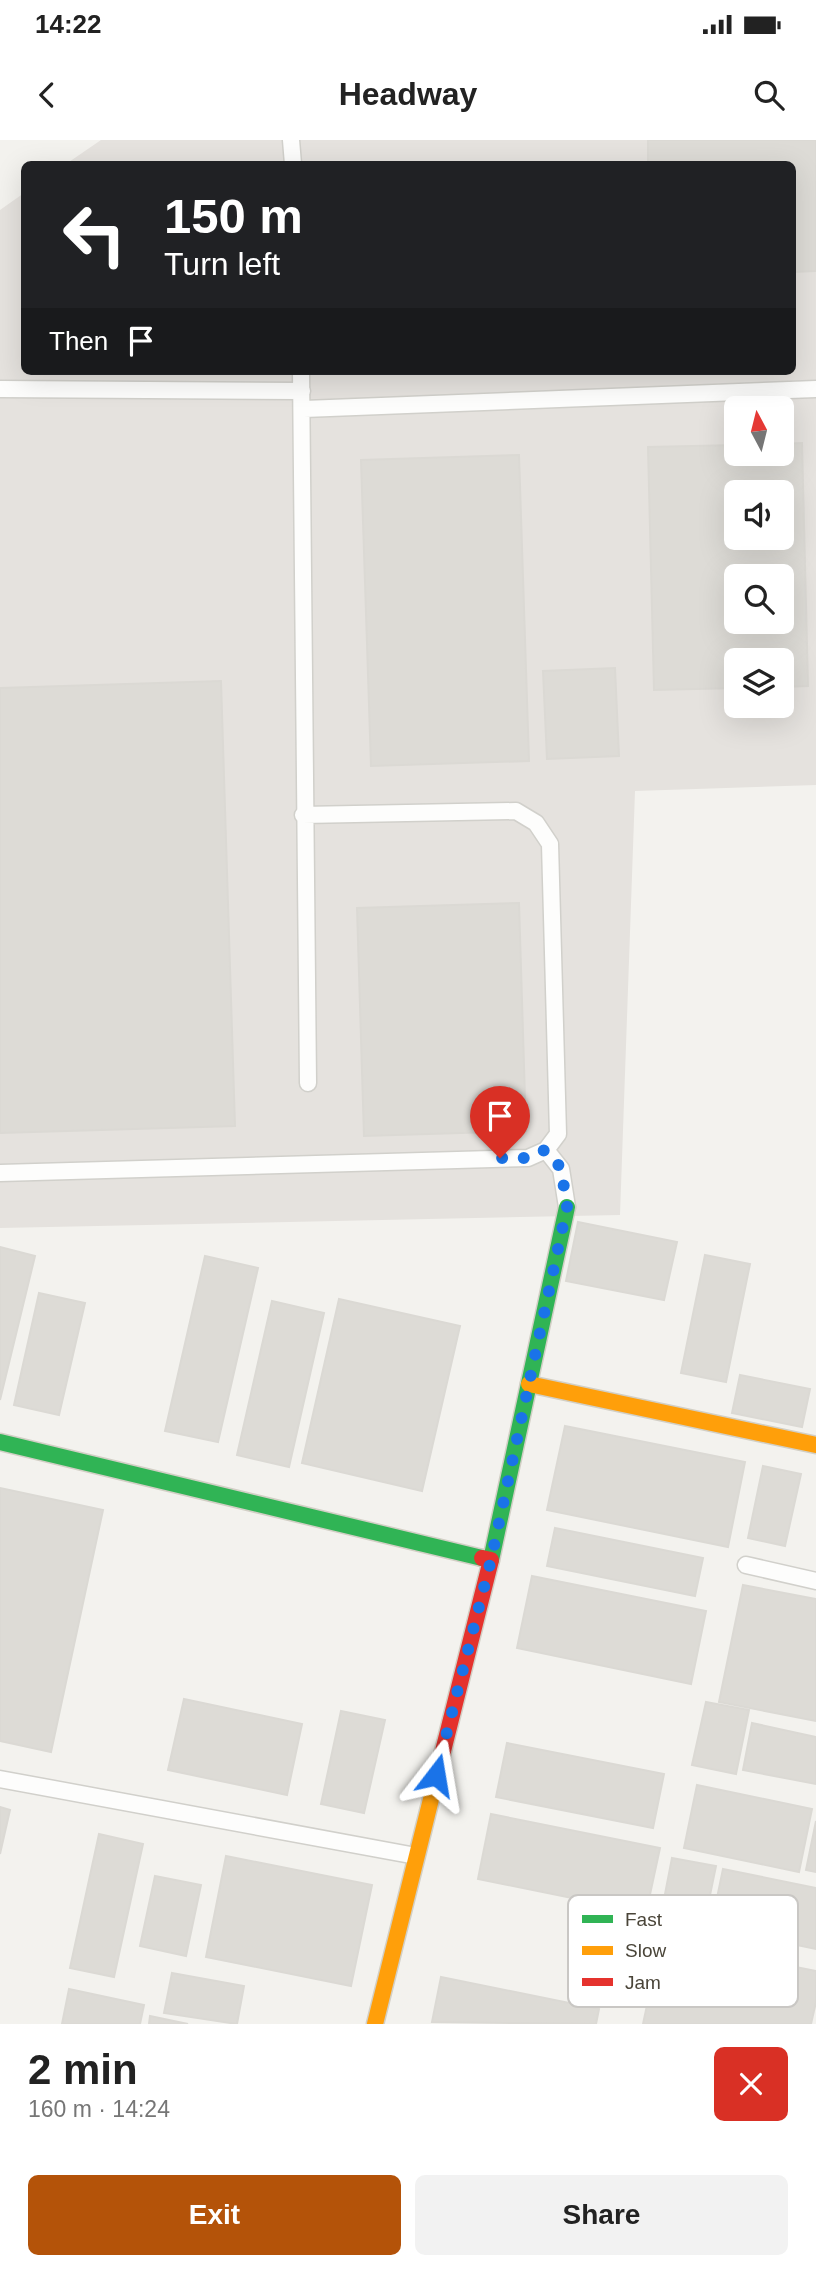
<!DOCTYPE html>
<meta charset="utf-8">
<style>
body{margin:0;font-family:Helvetica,sans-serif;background:#f2f2f2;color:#222;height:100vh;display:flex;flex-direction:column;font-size:26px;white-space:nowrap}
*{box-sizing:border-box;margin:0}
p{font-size:23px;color:#767676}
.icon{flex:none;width:38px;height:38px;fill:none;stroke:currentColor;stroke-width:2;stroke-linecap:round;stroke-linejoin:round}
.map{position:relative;height:1884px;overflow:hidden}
.drawer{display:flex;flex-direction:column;background:#fff;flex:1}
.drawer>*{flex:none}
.top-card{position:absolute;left:21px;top:21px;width:775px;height:214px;border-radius:10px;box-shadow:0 7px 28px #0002;background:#202124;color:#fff;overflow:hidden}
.needle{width:46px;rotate:353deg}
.controls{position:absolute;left:724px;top:256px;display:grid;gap:14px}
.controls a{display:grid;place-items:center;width:70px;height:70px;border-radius:10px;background:#fff;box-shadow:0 7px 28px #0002;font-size:35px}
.pin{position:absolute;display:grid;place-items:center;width:60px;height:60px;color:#fff;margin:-72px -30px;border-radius:50% 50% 50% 0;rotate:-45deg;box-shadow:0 0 7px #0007}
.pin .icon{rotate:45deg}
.me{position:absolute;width:77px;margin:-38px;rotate:14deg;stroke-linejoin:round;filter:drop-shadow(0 0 5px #0008)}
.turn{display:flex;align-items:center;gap:24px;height:147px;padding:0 28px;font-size:32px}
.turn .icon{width:91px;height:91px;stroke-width:2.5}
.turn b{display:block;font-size:49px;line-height:60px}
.then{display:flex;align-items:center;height:66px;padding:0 28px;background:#0003;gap:14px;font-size:26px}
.round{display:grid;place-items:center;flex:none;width:74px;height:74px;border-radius:10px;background:#f2f2f2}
.summary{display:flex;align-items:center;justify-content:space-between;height:119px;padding:0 28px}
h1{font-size:42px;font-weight:600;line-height:52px}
.action{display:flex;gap:14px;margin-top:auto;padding:14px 28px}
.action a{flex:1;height:80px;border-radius:10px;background:#b45309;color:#fff;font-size:28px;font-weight:600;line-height:80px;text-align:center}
.action a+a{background:#f2f2f2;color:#222}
.status{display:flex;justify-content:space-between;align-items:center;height:49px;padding:0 35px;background:#fff;direction:ltr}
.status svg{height:19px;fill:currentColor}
header{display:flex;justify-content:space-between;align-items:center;height:91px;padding:0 28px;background:#fff;font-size:32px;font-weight:600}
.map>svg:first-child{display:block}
.industrial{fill:#e5e2de;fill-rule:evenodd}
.building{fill:#dddbd6;stroke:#dbd9d4;stroke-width:2;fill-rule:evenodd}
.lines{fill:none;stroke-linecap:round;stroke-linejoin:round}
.lane-casing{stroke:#d1d0cb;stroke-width:19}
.fast-casing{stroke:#d2cfc5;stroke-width:19}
.slow-casing{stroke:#d2cfc5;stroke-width:19}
.jam-casing{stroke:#d2cfc5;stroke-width:19}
.lane{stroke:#fdfdfc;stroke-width:16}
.fast{stroke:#30b455;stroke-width:16}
.slow{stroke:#ff9f0a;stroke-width:16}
.jam{stroke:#e5322d;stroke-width:16}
.route{stroke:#1a73e8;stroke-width:12;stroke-dasharray:0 21.6}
.key{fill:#fff;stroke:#c9c7c4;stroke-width:2}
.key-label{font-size:19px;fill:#4a4539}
</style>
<div class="status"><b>14:22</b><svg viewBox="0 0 49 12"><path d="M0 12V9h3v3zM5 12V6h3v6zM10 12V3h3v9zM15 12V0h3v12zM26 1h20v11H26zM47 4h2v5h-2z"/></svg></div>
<header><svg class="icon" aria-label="back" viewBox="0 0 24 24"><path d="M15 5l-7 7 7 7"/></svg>Headway<svg class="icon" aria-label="search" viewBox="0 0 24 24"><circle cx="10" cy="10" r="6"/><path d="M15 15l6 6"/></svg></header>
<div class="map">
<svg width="816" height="1884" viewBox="0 0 816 1884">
<rect width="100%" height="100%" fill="#f3f2ee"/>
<path class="industrial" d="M101,0H816V645L635,651L620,1075L0,1088V70L24,53V231H793V24H66ZM737,268H782V313H737ZM737,352H782V397H737ZM737,436H782V481H737ZM737,520H782V565H737Z"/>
<path class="building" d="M648,0H816V131L793,132V24H648Z
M802,303L808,546L782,547V520H737V548L654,550L648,307L737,305V313H782V304ZM737,352H782V397H737ZM737,436H782V481H737Z
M519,315L529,621L371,626L361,320Z
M615,528L619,616L547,619L543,531Z
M221,541L235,986L0,993V548Z
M519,763L526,991L364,996L357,768Z
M578,1082L677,1102L664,1160L566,1141Z
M0,1107L35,1116L0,1260Z
M705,1115L750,1124L726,1242L681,1233Z
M205,1116L258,1128L218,1302L165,1291Z
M39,1153L85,1163L59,1275L14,1265Z
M339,1159L460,1186L422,1351L302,1323Z
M272,1161L324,1173L289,1327L237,1315Z
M740,1235L810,1249L802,1287L732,1273Z
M565,1286L745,1322L728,1407L547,1370Z
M763,1326L801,1334L785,1406L748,1398Z
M0,1348L103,1370L51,1612L0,1601Z
M555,1388L703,1418L695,1456L547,1426Z
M532,1436L706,1471L691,1544L517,1508Z
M743,1445L816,1459V1581L719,1562Z
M184,1559L302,1584L287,1655L168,1630Z
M706,1562L749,1570L736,1634L692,1625Z
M341,1571L385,1580L364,1673L321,1664Z
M752,1583L816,1597V1644L743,1630Z
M507,1603L664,1634L653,1688L496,1657Z
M697,1645L812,1669L799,1732L684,1708Z
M0,1667L10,1670L0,1714Z
M491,1674L660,1708L646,1773L478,1739Z
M816,1681V1732L806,1730Z
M99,1694L143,1704L114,1837L70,1828Z
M226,1716L372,1745L351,1846L206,1817Z
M672,1718L716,1726L702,1794L659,1785Z
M723,1729L816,1748V1809L711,1787Z
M155,1736L201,1745L186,1816L140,1806Z
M661,1800L816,1831V1862L811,1884H643Z
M172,1833L244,1846L237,1884L164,1873Z
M441,1837L599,1869L596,1884L432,1882Z
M69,1849L144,1865L140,1884H62Z
M150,1876L188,1884H149Z"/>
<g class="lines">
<defs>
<path id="lane" d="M291,0L293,24
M301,231L308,943
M0,249L302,251
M304,269L816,249
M546,1010L561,1029L567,1067
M0,1033L528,1018L546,1010L558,994L550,704L536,683L516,671L303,675
M746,1425L816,1441
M0,1639L416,1716"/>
<path id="fast" d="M0,1302L482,1418
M491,1420L567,1067"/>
<path id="slow" d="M529,1244L816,1305
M375,1884L441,1619"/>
<path id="jam" d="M441,1619L491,1420L482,1418"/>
</defs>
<use href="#lane" class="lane-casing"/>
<use href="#fast" class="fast-casing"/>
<use href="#slow" class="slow-casing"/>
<use href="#jam" class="jam-casing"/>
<use href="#lane" class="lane"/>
<use href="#fast" class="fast"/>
<use href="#slow" class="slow"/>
<use href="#jam" class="jam"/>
</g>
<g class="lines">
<path class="route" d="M436,1635L491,1420L567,1067L561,1028L545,1010L528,1018H500"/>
</g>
<rect x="568" y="1755" width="230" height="112" rx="10" class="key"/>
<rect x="582" y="1775" width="31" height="8" fill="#30b455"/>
<rect x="582" y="1806" width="31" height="9" fill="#ff9f0a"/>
<rect x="582" y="1838" width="31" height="8" fill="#e5322d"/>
<g class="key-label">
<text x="625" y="1786">Fast</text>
<text x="625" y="1817">Slow</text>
<text x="625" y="1849">Jam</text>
</g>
</svg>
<div class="controls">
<a><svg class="needle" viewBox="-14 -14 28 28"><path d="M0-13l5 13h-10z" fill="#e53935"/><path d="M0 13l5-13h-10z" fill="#767676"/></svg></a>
<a><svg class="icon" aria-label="sound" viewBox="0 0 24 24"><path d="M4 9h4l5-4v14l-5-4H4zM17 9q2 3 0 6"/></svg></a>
<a><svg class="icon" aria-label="search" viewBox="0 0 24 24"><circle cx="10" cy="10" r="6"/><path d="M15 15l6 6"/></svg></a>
<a><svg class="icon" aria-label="layers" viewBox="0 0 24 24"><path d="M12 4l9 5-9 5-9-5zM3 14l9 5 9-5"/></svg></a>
</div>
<div class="pin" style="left:500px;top:1018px;background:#d93025"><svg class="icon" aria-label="arrive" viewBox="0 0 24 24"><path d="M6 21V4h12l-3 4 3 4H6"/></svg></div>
<svg class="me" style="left:436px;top:1635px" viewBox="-20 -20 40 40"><path d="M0-17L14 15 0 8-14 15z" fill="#1a73e8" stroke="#fff" stroke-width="4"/></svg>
<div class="top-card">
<div class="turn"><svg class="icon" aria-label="left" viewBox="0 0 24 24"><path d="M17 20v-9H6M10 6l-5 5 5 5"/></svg><div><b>150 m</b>Turn left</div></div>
<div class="then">Then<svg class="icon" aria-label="arrive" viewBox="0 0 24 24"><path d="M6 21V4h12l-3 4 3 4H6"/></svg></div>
</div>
</div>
<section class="drawer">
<div class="summary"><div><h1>2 min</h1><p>160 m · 14:24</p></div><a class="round" style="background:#d93025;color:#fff"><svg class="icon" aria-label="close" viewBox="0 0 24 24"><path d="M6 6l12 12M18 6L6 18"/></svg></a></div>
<div class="action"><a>Exit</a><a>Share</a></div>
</section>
